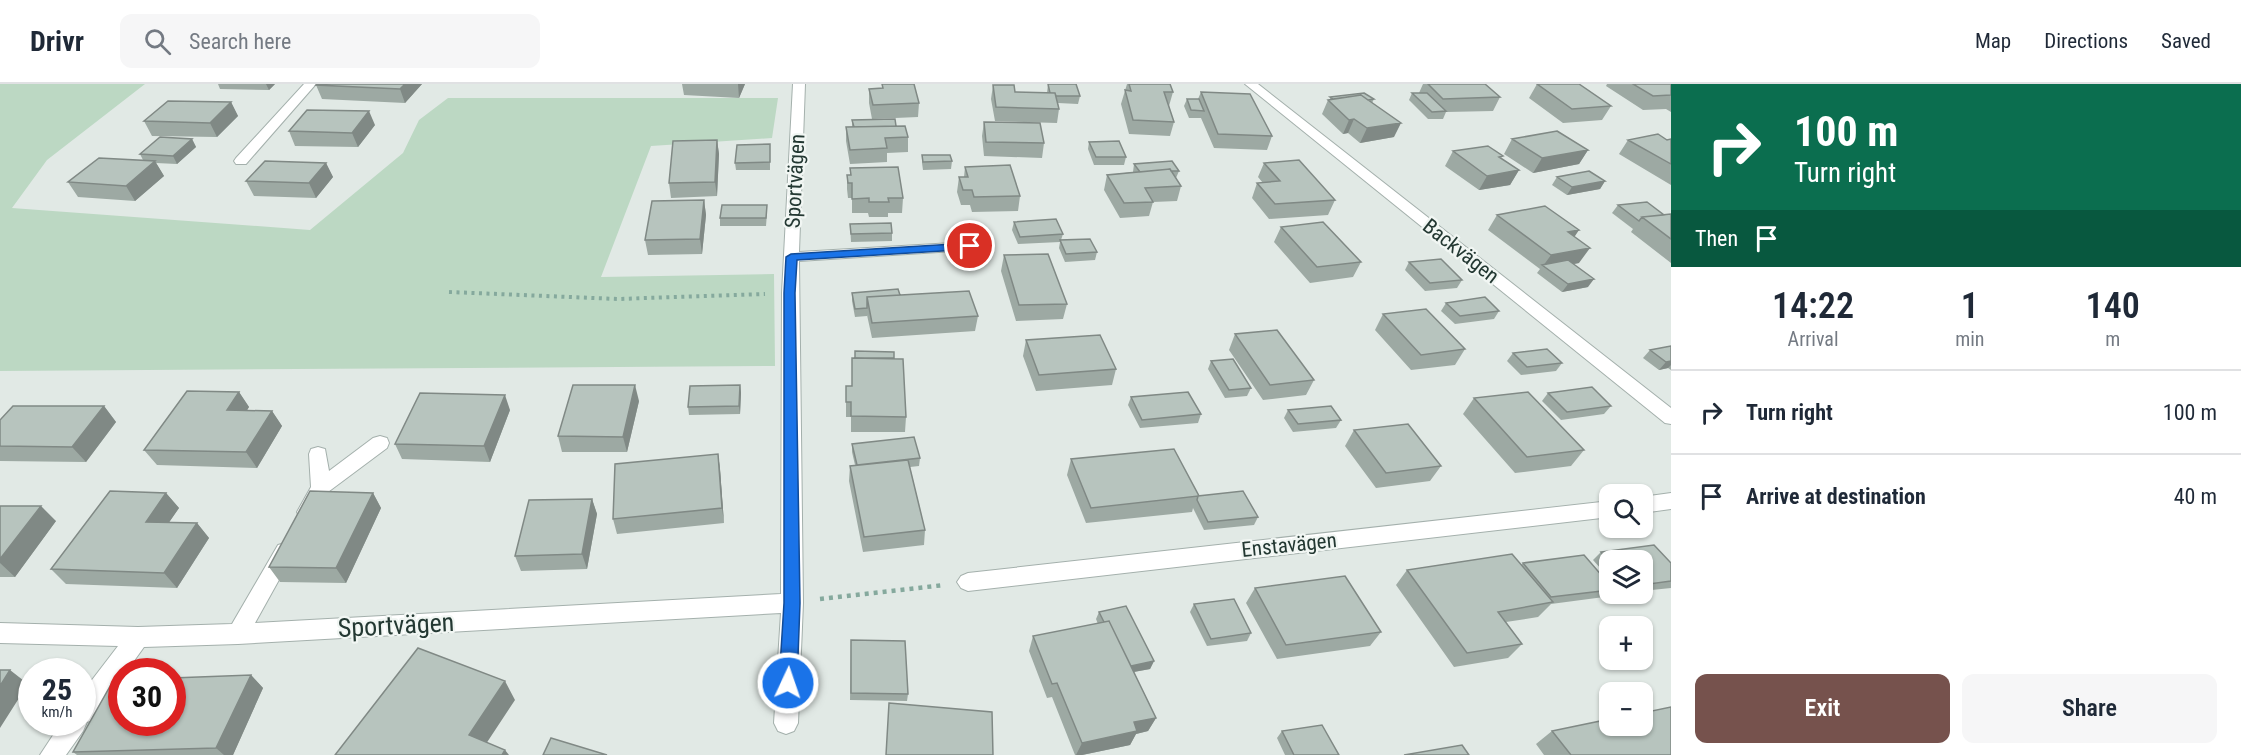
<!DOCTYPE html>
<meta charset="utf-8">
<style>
body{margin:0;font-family:"Roboto Condensed",sans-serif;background:#f6f6f7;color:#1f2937;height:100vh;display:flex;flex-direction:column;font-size:22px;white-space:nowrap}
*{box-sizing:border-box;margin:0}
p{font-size:20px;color:#747a83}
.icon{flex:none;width:33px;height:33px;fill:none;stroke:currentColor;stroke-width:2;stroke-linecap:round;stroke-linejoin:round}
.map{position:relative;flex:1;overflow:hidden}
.drawer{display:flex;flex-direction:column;background:#fff;width:570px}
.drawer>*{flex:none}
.top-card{background:#0b6e4f;color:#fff;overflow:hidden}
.buttons{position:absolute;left:1599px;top:400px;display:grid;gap:12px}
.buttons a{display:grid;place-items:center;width:54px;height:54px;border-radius:12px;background:#fff;box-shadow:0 2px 4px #0004;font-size:30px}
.speed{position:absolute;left:18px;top:574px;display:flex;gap:12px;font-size:30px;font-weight:700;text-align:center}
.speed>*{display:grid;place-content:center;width:78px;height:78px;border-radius:50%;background:#fff;box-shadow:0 2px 4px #0004;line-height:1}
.speed small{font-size:15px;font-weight:400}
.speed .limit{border:9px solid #d22;background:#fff;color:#111}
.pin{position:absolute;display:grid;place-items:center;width:51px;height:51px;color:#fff;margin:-26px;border:3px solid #fff;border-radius:50%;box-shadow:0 2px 6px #0007}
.me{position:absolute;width:66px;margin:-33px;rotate:3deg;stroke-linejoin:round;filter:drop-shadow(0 0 4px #0008)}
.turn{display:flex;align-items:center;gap:21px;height:126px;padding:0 24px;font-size:27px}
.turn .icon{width:78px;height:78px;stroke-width:2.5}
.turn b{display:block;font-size:42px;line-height:51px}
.then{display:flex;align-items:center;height:57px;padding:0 24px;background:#0003;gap:12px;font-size:22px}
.eta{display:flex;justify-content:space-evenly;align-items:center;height:102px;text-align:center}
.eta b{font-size:36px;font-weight:600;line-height:42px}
.cta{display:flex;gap:12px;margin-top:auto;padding:12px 24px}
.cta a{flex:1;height:69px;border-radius:12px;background:#76524d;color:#fff;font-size:24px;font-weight:600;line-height:69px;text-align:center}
.cta a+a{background:#f6f6f7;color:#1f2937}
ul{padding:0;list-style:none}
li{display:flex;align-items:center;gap:18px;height:84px;padding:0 24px;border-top:2px solid #e0e1e3}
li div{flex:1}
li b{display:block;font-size:22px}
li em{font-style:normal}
header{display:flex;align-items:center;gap:36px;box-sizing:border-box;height:84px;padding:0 30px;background:#fff;border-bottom:2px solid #e0e1e3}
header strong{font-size:28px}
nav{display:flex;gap:33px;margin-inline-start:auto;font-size:21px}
.search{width:420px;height:54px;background:#f6f6f7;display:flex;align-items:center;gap:15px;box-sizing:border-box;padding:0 21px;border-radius:12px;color:#747a83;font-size:22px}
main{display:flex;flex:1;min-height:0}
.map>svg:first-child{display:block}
.green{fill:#bcd8c3}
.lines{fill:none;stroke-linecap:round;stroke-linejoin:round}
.minor-casing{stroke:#a4b0ac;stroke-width:2}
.path-far1{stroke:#85a99d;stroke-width:4;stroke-dasharray:3 4.5;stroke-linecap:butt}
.path{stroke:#85a99d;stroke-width:4.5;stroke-dasharray:4 5;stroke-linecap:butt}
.minor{fill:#fff;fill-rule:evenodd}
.wall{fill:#9da9a3}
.shaded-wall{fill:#808985}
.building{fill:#b7c4be;stroke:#808985;stroke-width:1.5}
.route{fill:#1a73e8;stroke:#114b97;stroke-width:1.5}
.labels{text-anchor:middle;stroke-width:4.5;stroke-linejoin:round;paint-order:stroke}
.street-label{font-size:21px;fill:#233832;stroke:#f1f6f3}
.near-street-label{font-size:26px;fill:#233832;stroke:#f1f6f3}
</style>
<header>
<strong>Drivr</strong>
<div class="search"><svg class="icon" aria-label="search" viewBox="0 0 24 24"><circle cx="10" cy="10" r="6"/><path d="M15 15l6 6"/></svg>Search here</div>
<nav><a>Map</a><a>Directions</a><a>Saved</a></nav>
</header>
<main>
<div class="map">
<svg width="1671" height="671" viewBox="0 0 1671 671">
<rect width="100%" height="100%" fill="#e1e9e5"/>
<path class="green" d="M0,0H145L47,76L12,124L310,146L403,69L419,36L448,14H778L772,54L651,62L601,193L774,190L775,282L0,287Z"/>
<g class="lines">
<defs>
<path id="minor" d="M304,0H316L246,80H236L234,77L236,74Z
M793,0H805L799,168L970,158L977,162L970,166L799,177L803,519L798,639L794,647L786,650L778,647L774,639L781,529L238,560L144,563L126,588H122V594L90,637L87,638L83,647L66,671H40L61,639H82V609L118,562L0,559V539L138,543L232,540L278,461L285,459L292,461L295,467L255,539L781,510L782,209Z
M1245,0H1258L1671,324V340L1665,339Z
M380,352L387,354L389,359L387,364L328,408L314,434L307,436L300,434L297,428L311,403L309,370L311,365L318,363L325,365L329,387L373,354Z
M1671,409V425L1642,429V413Z
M1610,417V433L968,507L961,504L957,498L961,492L968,489Z"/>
</defs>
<use href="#minor" class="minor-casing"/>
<path class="path-far1" d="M449,208L618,215L765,210"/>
<path class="path" d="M820,515L944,501"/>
<use href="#minor" class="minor"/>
</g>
<path class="wall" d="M218,0H275L269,6L220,5Z
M317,0H422L405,19L322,15L316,1Z
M682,0H745L739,14L684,11Z
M882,0L919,19L918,33L872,35L869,19V5L882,4Z
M1048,0L1080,12L1078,20L1058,19L1059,25L1057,39L995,37L991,15L993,1L1015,8L1047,9Z
M1127,0H1170L1173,8L1169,22L1174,38L1170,52L1129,50L1121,20Z
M1423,0H1485L1500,13L1493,27L1446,28L1443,35H1428L1409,16L1412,9H1419Z
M1537,0L1611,22L1602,36L1563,39L1529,14Z
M1607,0H1671V28L1666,25L1643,26L1606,2Z
M1201,8L1272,52L1267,66L1214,64L1201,34H1189L1184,22L1187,15H1198Z
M1330,13L1374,15L1372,19L1394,53L1360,59L1348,49L1343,50L1322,30L1328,16L1330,15Z
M231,18L238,32L217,53L152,52L144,37Z
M852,36L896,42L908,53V68L887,69V78L850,80L846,57V43H852Z
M984,38L1044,59L1042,74L984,72L982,52Z
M375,41L358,63L295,62L289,47Z
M192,55L196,63L177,80L156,79L164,92L135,117L78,113L68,98L143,76L140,70Z
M1512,55L1588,66L1579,80L1533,89L1504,70Z
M1671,55V101L1619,70L1628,56Z
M717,56L719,70L717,112L671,114L669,99Z
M1089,58L1126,73L1124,81H1094L1088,65Z
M770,60V86H736L735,79Z
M1453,67L1503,72L1501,74L1519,86L1510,101L1479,106L1445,82Z
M922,71L952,77L951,85L923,86L922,79Z
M326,79L333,93L316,114L254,112L246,97Z
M1264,79L1335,116L1328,131L1269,135L1252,114L1257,99H1263L1258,93Z
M1134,80L1179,87L1176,94L1181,102L1177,117L1153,118L1149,132L1120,134L1104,106L1107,91L1133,88Z
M965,83L1020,112L1018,127L972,128L970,121H961L957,108L959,93H964Z
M850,84L903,114L902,129H888V133H869L868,129H852V114H848L847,105V91H850Z
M1557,93L1605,97L1600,105L1567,111L1552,101Z
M704,116L706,131L702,170L648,171L645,156Z
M1618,121L1664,131L1671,130V179L1631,148L1633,145L1612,129Z
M767,129L766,142H720V134Z
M1497,131L1575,153L1579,179L1573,180L1588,203L1562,208L1537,189L1540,185L1488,146Z
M1014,138L1063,150L1061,156L1097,168L1095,176L1065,178L1059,164L1060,158L1018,160L1012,146Z
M850,140L892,149V157L851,158Z
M1281,143L1361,178L1353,193L1310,199L1274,158Z
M1004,171L1067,220L1063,235L1016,237L1001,187Z
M1409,178L1462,196L1457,204L1425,207L1405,186Z
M852,209L900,211L978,232L975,247L872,254L867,231V232L855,233L852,217Z
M1446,219L1499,227L1494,235L1455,240L1441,227Z
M1383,230L1465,265L1455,281L1411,286L1375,246Z
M1235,250L1314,296L1306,311L1263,316L1229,266Z
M1026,256L1116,285L1112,301L1036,307L1023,272Z
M1671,262V286L1668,284L1659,286L1643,274L1650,266Z
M1513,269L1562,279L1556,287L1521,291L1507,277Z
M894,274L906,333L905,348H851V333H846V302H851Z
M1211,277L1251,304L1247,312L1225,314L1208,285Z
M740,301L741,309L740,330L689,331L688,323Z
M239,308L249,323L247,326L272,327L282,342L257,384L157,381L144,366Z
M1548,309L1611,322L1604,330L1561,336L1542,317Z
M1131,313L1201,330L1198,339L1140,344L1128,321Z
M1474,314L1584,366L1571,382L1515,389L1463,330Z
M639,317L627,368H562L558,352Z
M104,322L116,338L86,378L0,377V336Z
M510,326L490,378L402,375L395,360Z
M1288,326L1341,336L1336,344L1293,348L1284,334Z
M1354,346L1441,382L1430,397L1376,404L1345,362Z
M852,360L920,374L919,382L910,383L925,446L924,461L863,468L849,397L850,382L855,381L852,368Z
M718,370L720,385L724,439L617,450L613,435Z
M1071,375L1198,412L1258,433L1254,441L1204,446L1193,424L1192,428L1086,439L1067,391Z
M166,409L179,424L169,438L197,439L209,454L177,504L66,500L51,485Z
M373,409L381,424L346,499L280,498L269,483Z
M592,415L597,430L587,485L521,487L515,472Z
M0,422L56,437L15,493H0Z
M1601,468L1671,479V504L1642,507V477H1610V495L1593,476Z
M1523,479L1610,501V508L1604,513L1551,520L1538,533L1506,538L1522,560L1508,574L1454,583L1396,501L1407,486L1521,481Z
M1255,504L1381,548L1370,562L1277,575L1246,519Z
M1194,520L1251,549L1247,557L1207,562L1190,528Z
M1099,528L1154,577L1150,585L1134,588L1156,634L1148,647L1136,650L1130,661L1082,671H1075L1052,613L1047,614L1029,567L1033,552L1098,540L1096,535Z
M851,556L908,610L907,617L850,616Z
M251,591L263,604L233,671H77L73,668Z
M1282,647L1339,671H1285L1277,654Z
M1552,647L1671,671H1544L1536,660Z"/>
<path class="shaded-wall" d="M266,0H275L269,6Z
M405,0H422L405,19L400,5Z
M738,0H745L739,14Z
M231,18L238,32L217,53L210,39Z
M369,27L375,41L358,63L352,49Z
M1354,35L1348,49L1343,50L1349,36Z
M1401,39L1394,53L1360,59L1367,44Z
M192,55L196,63L177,80L173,72Z
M717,56L719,70L717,112L715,98Z
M1588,66L1579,80L1533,89L1542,74Z
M155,77L164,92L135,117L126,102Z
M326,79L333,93L316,114L309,99Z
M1519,86L1510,101L1479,106L1487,92Z
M1605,97L1600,105L1567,111L1572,103Z
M704,116L706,131L702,170L700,155Z
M1579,146L1569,161L1568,148Z
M1590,164L1579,179L1547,185L1543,182L1551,171Z
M1594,195L1588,203L1562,208L1568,200Z
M1671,277V281L1668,284L1659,286L1666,278Z
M635,301L639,317L627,368L623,353Z
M740,301L741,309L740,330L739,322Z
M239,308L249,323L238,341L227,326Z
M505,311L510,326L490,378L484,362Z
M104,322L116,338L86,378L72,363Z
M272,327L282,342L257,384L246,368Z
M718,370L720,385L724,439L722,424Z
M166,409L179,424L159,453L146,438Z
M373,409L381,424L346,499L336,484Z
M592,415L597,430L587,485L582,470Z
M41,422L56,437L15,493L0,479V475Z
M197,439L209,454L177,504L164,489Z
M1154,577L1150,585L1122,590L1125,583Z
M10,586L28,600L0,644V602Z
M251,591L263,604L233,671H224L216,664Z
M505,597L515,616L480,669L469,651Z
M1156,634L1148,647L1136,650L1130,661L1082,671H1076L1082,659L1134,638Z
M505,666L509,671H502Z"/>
<path class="building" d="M317,0H405L400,5L316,1Z
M882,0H914L919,19L873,21L869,5L883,4Z
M1048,0H1076L1080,12H1056L1055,9H1050Z
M1129,0H1170L1173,8H1164L1174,38L1133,36L1125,6L1131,7Z
M1428,0H1485L1500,13L1443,15Z
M1537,0H1579L1611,22L1572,25Z
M1633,0H1671V11L1653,12Z
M993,1H1014L1015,8L1055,9L1059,25L996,23Z
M1201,8L1250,10L1272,52L1218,50Z
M1364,9L1374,15L1368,16L1361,11L1333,15L1330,13Z
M1412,9H1427L1446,27L1432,28Z
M1361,11L1401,39L1367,44L1354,35L1349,36L1328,16Z
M1187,15H1199L1204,27L1191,26Z
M168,17L231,18L210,39L144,37Z
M307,26L369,27L352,49L289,47Z
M895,35L896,42L854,43L852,36Z
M984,38L1040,39L1044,59L986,58Z
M905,42L908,53L885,54L887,64L850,66L846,43Z
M1557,47L1588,66L1542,74L1512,55Z
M1658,50L1667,56L1671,55V80L1628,56Z
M160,53L192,55L173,72L140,70Z
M717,56L715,98L669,99L673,57Z
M1119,57L1126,73H1096L1089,58Z
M770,60V78L735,79L737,61Z
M1488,62L1503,72L1499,73L1519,86L1487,92L1453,67Z
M922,71H950L952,77L923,78Z
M99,74L155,77L126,102L68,98Z
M1299,76L1335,116L1275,120L1257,99L1280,97L1264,79Z
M265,77L326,79L309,99L246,97Z
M1172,77L1179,87H1171L1170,85L1140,88L1134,80Z
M1010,81L1020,112L974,113L972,106H963L959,93H968L965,83Z
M898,83L903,114H888L889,118H869V114L852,115V99H848L847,91H851L850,84Z
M1170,85L1181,102L1145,104L1153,118L1124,119L1107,91Z
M1589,87L1605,97L1572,103L1557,93Z
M704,116L700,155L645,156L652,117Z
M1647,118L1664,131L1642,133L1639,137L1618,121Z
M722,121H767L766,134H720Z
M1545,122L1579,146L1568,148L1590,164L1551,171L1497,131Z
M1671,130V155L1642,133Z
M1056,135L1063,150L1020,153L1014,138Z
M1323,138L1361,178L1317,183L1281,143Z
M891,139L892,149L851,150L850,140Z
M1090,155L1097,168L1066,170L1060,156Z
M1048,170L1067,220L1019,221L1004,171Z
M1441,175L1462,196L1430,199L1409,178Z
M1568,176L1594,195L1568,200L1542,181Z
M898,205L900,211L867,213V224L855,225L852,209Z
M969,207L978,232L872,239L867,213Z
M1485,213L1499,227L1460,232L1446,219Z
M1426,225L1465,265L1421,271L1383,230Z
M1277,246L1314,296L1270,301L1235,250Z
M1100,251L1116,285L1039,291L1026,256Z
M1671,262V277L1666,278L1650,266Z
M1547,265L1562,279L1527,283L1513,269Z
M855,267L894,268V274H855Z
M852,274L903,275L906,333L851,332V318H846V302H852Z
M1233,275L1251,304L1229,306L1211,277Z
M573,301H635L623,353L558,352Z
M740,301L739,322L688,323L690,302Z
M1592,303L1611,322L1567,328L1548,309Z
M187,307L239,308L227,326L272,327L246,368L144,366Z
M1188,308L1201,330L1142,336L1131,313Z
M1528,308L1584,366L1527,373L1474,314Z
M420,309L505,311L484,362L395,360Z
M13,322H104L72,363L0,362V336Z
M1331,322L1341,336L1298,340L1288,326Z
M1408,340L1441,382L1386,389L1354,346Z
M914,353L920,374L857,381L852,360Z
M1174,365L1199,412L1091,424L1071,375Z
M718,370L722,424L613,435L615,380Z
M908,376L925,446L864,453L850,382Z
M110,407L166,409L146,438L197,439L164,489L51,485Z
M310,407L373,409L336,484L269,483Z
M1243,407L1258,433L1208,438L1197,416L1198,412Z
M592,415L582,470L515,472L529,416Z
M0,422H41L0,475Z
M1654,461L1671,479V497L1642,501V477H1610V478L1601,468Z
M1512,470L1553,518L1498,528L1522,560L1467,569L1407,486Z
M1584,471L1610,501V506L1551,513L1523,479Z
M1345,492L1381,548L1286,561L1255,504Z
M1234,515L1251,549L1211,555L1194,520Z
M1126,522L1154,577L1131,582L1109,537L1104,538L1099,528Z
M1109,537L1156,634L1134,638L1137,647L1082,659L1057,599L1052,600L1033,552Z
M851,556L905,557L908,610L851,609Z
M418,564L505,597L469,651L505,666L502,671H335Z
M0,586H10L0,602Z
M251,591L216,664L73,668L113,597H122V639H172V594Z
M889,619L992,628L993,671H886Z
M1671,623V671H1571L1552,647L1610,635V642H1642V629Z
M1322,641L1339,671H1294L1282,647Z
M551,654L607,671H543Z
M1462,661L1469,671H1404Z"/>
<path class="route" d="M970,159L976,162L974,165L797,176L795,209L800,519L797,599L794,605L788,607L782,605L779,599L784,519V209L786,173L791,170Z"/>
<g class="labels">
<g class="street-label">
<text transform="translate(795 97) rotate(-87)" y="7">Sportvägen</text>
<text transform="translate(1461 167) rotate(38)" y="7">Backvägen</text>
<text transform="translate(1289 461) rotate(-6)" y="7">Enstavägen</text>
</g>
<g class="near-street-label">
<text transform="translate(396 541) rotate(-3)" y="9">Sportvägen</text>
</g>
</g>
</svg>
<div class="buttons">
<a><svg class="icon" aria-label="search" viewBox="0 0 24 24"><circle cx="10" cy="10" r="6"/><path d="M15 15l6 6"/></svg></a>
<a><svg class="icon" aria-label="layers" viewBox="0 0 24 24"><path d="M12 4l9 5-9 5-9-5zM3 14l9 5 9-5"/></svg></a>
<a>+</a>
<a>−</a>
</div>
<div class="speed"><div>25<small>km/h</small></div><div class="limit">30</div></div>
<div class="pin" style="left:970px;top:162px;background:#d93025"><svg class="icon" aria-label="arrive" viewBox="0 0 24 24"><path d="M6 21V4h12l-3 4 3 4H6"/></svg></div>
<svg class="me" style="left:788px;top:599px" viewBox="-20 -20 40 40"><circle r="17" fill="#1a73e8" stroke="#fff" stroke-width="3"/><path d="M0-11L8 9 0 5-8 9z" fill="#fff"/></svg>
</div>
<section class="drawer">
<div class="top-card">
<div class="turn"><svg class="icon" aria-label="right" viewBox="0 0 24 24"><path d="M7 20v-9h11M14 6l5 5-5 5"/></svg><div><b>100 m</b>Turn right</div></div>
<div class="then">Then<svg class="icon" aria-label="arrive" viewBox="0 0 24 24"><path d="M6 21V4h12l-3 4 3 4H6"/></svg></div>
</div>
<div class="eta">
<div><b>14:22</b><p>Arrival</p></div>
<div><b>1</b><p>min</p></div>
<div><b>140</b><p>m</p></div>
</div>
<ul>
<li><svg class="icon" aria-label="right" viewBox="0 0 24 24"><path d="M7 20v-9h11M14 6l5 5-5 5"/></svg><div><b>Turn right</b></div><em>100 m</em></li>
<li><svg class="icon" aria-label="arrive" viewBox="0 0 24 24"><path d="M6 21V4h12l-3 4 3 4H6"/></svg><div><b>Arrive at destination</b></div><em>40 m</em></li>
</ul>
<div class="cta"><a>Exit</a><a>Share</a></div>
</section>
</main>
